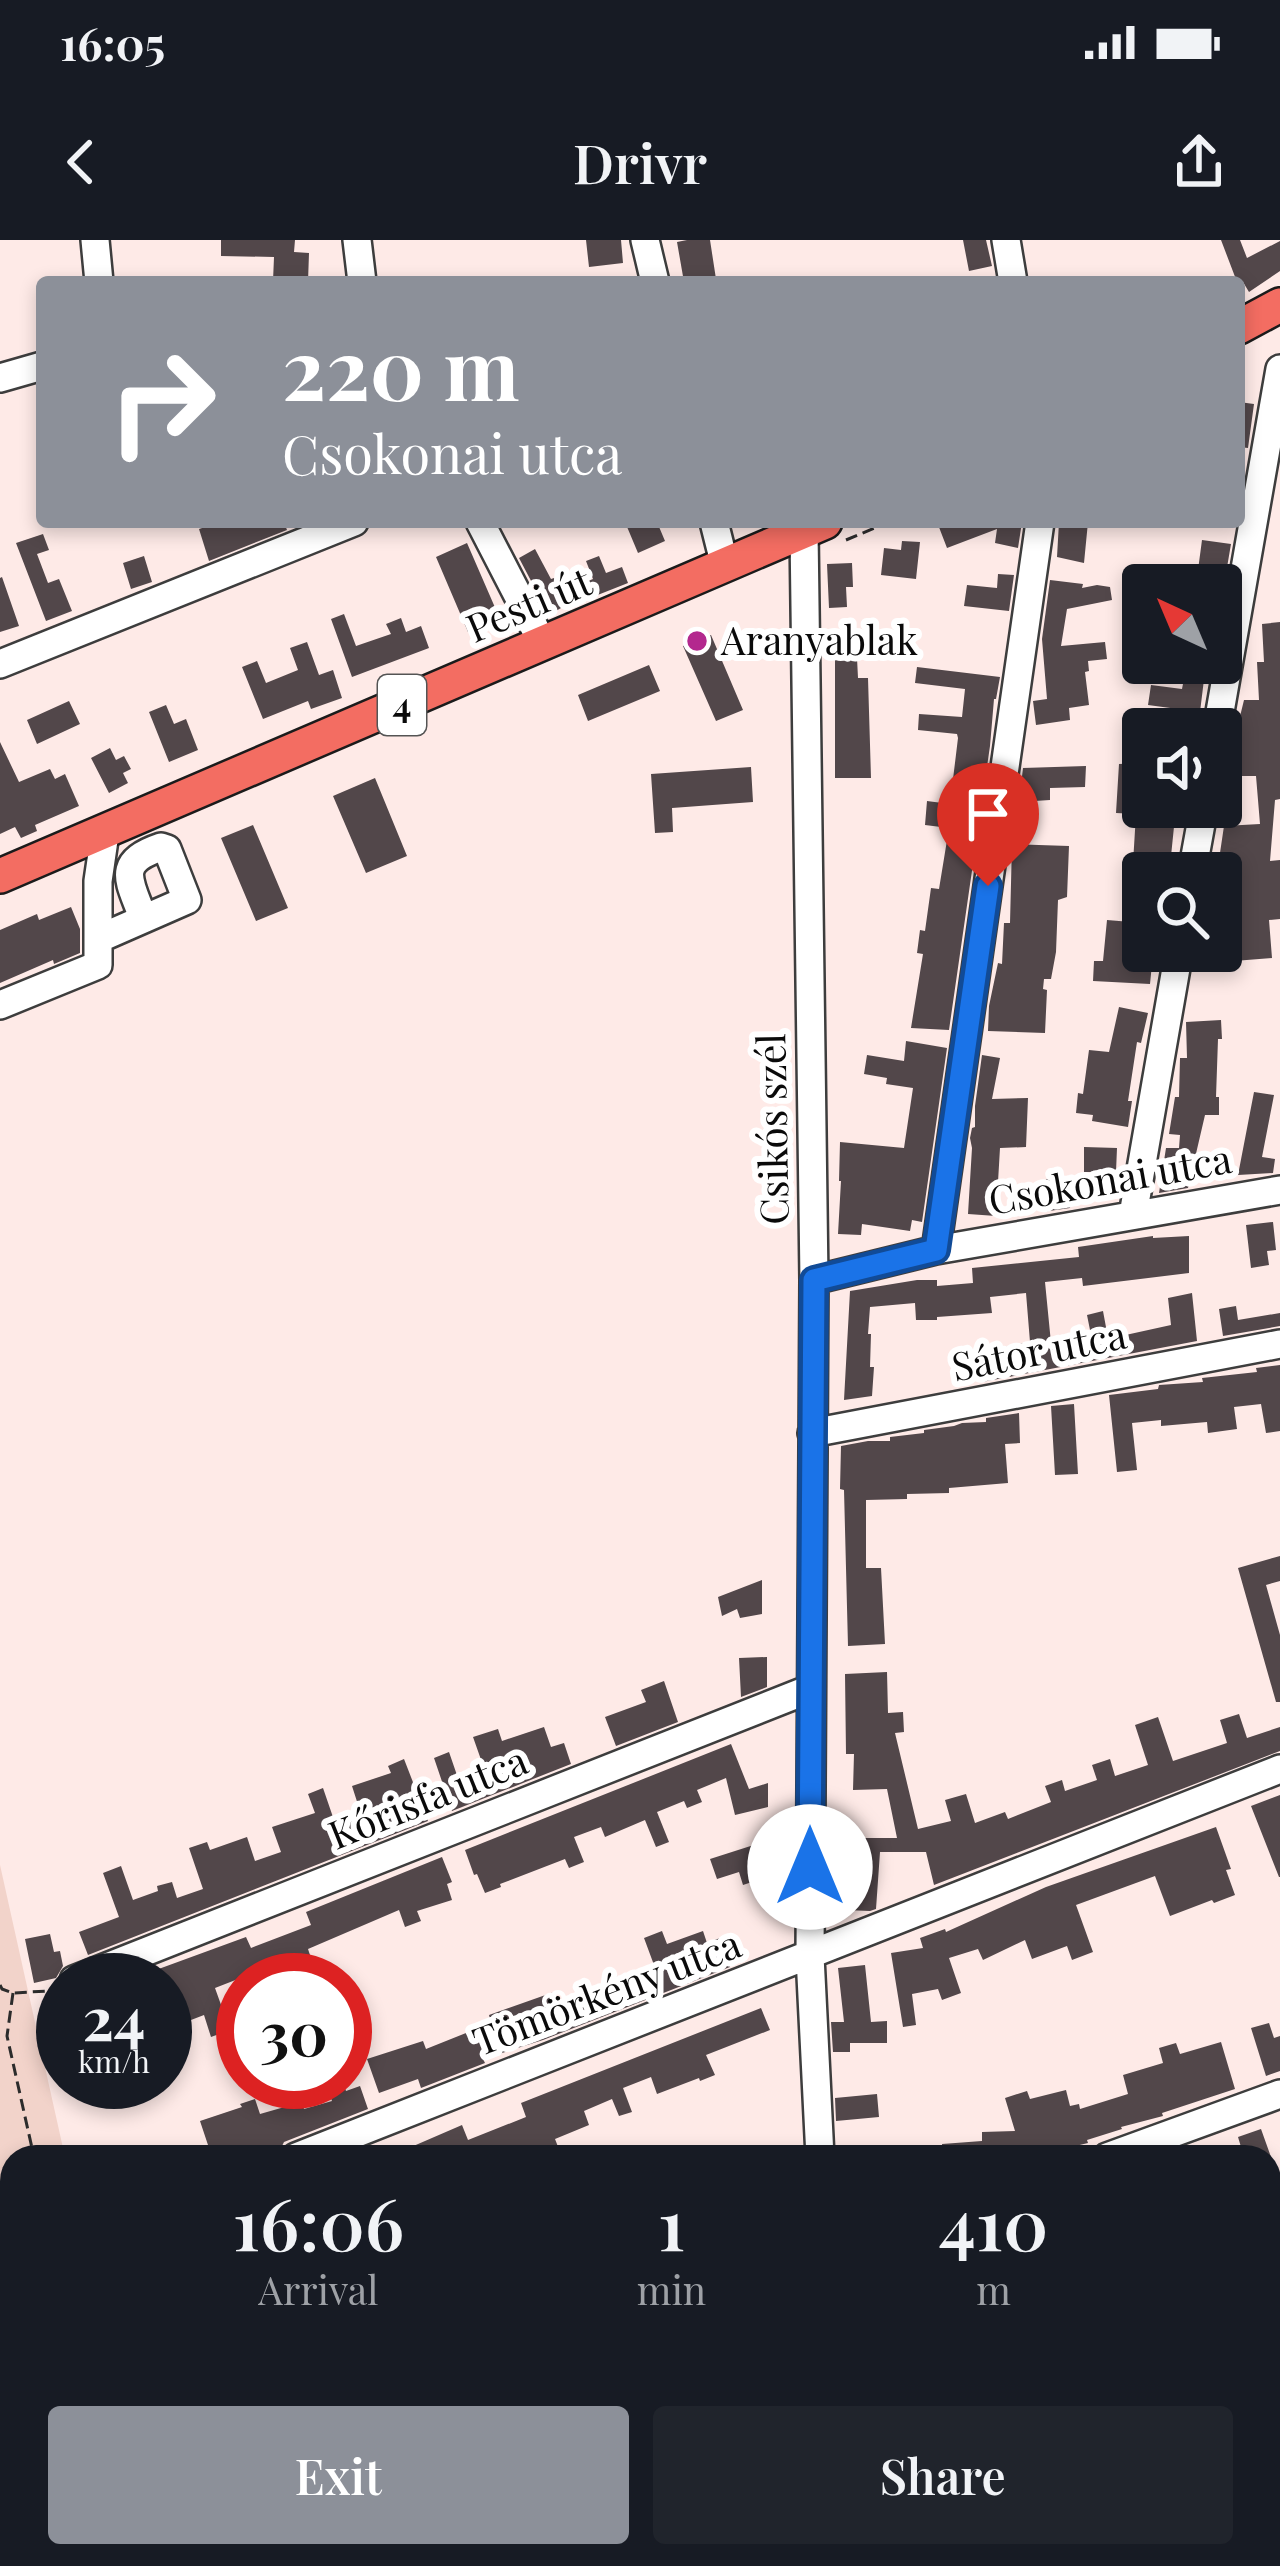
<!DOCTYPE html>
<meta charset="utf-8">
<style>
body{margin:0;font-family:"Playfair Display",serif;background:#20242c;color:#f1f3f6;height:100vh;display:flex;flex-direction:column;font-size:45px;white-space:nowrap}
*{box-sizing:border-box;margin:0}
p{font-size:39px;color:#9ea1a6}
.icon{flex:none;width:66px;height:66px;fill:none;stroke:currentColor;stroke-width:2;stroke-linecap:round;stroke-linejoin:round}
.map{position:relative;flex:1;overflow:hidden}
.side{position:absolute;left:0px;top:1905px;width:1281px;height:423px;display:flex;flex-direction:column;background:#171b24;border-radius:36px 36px 0 0;box-shadow:0 6px 18px #0003}
.side>*{flex:none}
.hud{position:absolute;left:36px;top:36px;width:1209px;height:252px;border-radius:12px;box-shadow:0 6px 18px #0003;background:#8c9099;color:#fff;overflow:hidden}
.needle{width:78px;rotate:316deg}
.buttons{position:absolute;left:1122px;top:324px;display:grid;gap:24px}
.buttons a{display:grid;place-items:center;width:120px;height:120px;border-radius:12px;background:#171b24;box-shadow:0 6px 18px #0003;font-size:60px}
.speed{position:absolute;left:36px;top:1713px;display:flex;gap:24px;font-size:60px;font-weight:700;text-align:center}
.speed>*{display:grid;place-content:center;width:156px;height:156px;border-radius:50%;background:#171b24;box-shadow:0 6px 18px #0003;line-height:1}
.speed small{font-size:30px;font-weight:400}
.speed .limit{border:18px solid #d22;background:#fff;color:#111}
.pin{position:absolute;display:grid;place-items:center;width:102px;height:102px;color:#fff;margin:-123px -51px;border-radius:50% 50% 50% 0;rotate:-45deg;box-shadow:0 0 12px #0007}
.pin .icon{rotate:45deg}
.me{position:absolute;width:132px;margin:-66px;rotate:0deg;stroke-linejoin:round;filter:drop-shadow(0 0 9px #0008)}
.turn{display:flex;align-items:center;gap:42px;height:252px;padding:0 48px;font-size:54px}
.turn .icon{width:156px;height:156px;stroke-width:2.5}
.turn b{display:block;font-size:84px;line-height:102px}
.eta{display:flex;justify-content:space-evenly;align-items:center;height:204px;text-align:center}
.eta b{font-size:72px;font-weight:600;line-height:84px}
.cta{display:flex;gap:24px;margin-top:auto;padding:24px 48px}
.cta a{flex:1;height:138px;border-radius:12px;background:#8c9099;color:#fff;font-size:48px;font-weight:600;line-height:138px;text-align:center}
.cta a+a{background:#20242c;color:#f1f3f6}
.status{display:flex;justify-content:space-between;align-items:center;height:84px;padding:0 60px;background:#171b24;direction:ltr}
.status svg{height:33px;fill:currentColor}
header{display:flex;justify-content:space-between;align-items:center;height:156px;padding:0 48px;background:#171b24;font-size:54px;font-weight:600}
.map>svg:first-child{display:block}
.farmland{fill:#f2d3ca}
.building{fill:#52474a}
.lines{fill:none;stroke-linecap:round;stroke-linejoin:round}
.minor-casing{stroke:#3d3d3d;stroke-width:32}
.major-casing{stroke:#1b1b1b;stroke-width:38}
.path{stroke:#2c2c2c;stroke-width:3;stroke-dasharray:12 6;stroke-linecap:butt}
.minor{stroke:#fff;stroke-width:27}
.major{stroke:#f36d62;stroke-width:33}
.route-casing{stroke:#114b97;stroke-width:30}
.route{stroke:#1a73e8;stroke-width:21}
.poi-dot{fill:#b3288e;stroke:#fff;stroke-width:4.5}
.labels{text-anchor:middle;stroke-width:12;stroke-linejoin:round;paint-order:stroke}
.shield{fill:#fff;stroke:#545454;stroke-width:3}
.shield-label{font-size:36px;font-weight:bold;fill:#0a0a0a}
.street-label{font-size:39px;fill:#0a0a0a;stroke:#fff}
.poi-label{font-size:39px;fill:#0a0a0a;stroke:#fff;text-anchor:start}
</style>
<div class="status"><b>16:05</b><svg viewBox="0 0 49 12"><path d="M0 12V9h3v3zM5 12V6h3v6zM10 12V3h3v9zM15 12V0h3v12zM26 1h20v11H26zM47 4h2v5h-2z"/></svg></div>
<header><svg class="icon" aria-label="back" viewBox="0 0 24 24"><path d="M15 5l-7 7 7 7"/></svg>Drivr<svg class="icon" aria-label="share" viewBox="0 0 24 24"><path d="M12 15V3M7 8l5-5 5 5M5 13v7h14v-7"/></svg></header>
<div class="map">
<svg width="1280" height="2326" viewBox="0 0 1280 2326">
<rect width="100%" height="100%" fill="#feeae7"/>
<path class="farmland" d="M0,1625L65,1917H12V2316H802V2326H0Z"/>
<path class="building" d="M221,0H295L294,12L309,13L308,42L273,41L274,17L221,16Z
M586,0H621L623,23L589,27Z
M687,0H710L716,39L684,42L677,2Z
M963,0H986L992,26L969,31Z
M1221,0H1240L1247,18L1280,1V31L1249,52L1243,42H1237Z
M1239,162L1254,164L1248,208L1239,207Z
M221,282H284L287,290L209,321L199,289Z
M625,282H657L665,301L638,313Z
M937,282H1022L1018,308L995,303L997,289L947,308Z
M1059,282H1088L1084,323L1057,317Z
M43,294L49,310L37,314L48,343L59,339L72,371L46,381L16,303Z
M1202,300L1231,304L1224,345H1196Z
M902,301L920,302L916,339L881,335L884,308L901,310Z
M467,303L500,379L468,392L436,317Z
M535,309L551,339L554,338L559,348L564,345L573,361L549,375L519,318Z
M144,316L152,342L131,349L123,323Z
M599,316L606,333L622,327L628,343L585,360L579,345L593,339L586,321Z
M852,323L853,347H846L847,367L829,368L827,324Z
M998,334L1014,335L1009,371L964,366L967,345L997,348Z
M2,337L19,386L0,392V338Z
M1050,340L1083,344L1082,348L1097,345L1110,347L1112,360L1067,369L1061,406L1105,402L1107,419L1088,421L1089,431L1085,432L1089,465L1069,468L1070,480L1036,485L1033,461L1047,459L1042,399Z
M344,374L356,406L391,394L386,384L401,378L406,392L421,386L429,408L352,437L331,379Z
M1280,382V559L1275,560L1270,621L1280,620V679L1269,680L1272,718L1234,721L1231,683L1221,684V633H1217L1224,586L1260,584L1256,536H1234V501L1244,460H1259L1257,422H1264L1262,384Z
M711,395L743,470L716,481L683,406Z
M307,402L319,435L333,430L342,458L311,469L308,461L263,479L242,427L257,421L266,443L298,430L290,408Z
M835,418H857L858,438H868L871,538H835Z
M1187,423H1206L1200,472L1148,465L1151,445L1182,449Z
M649,425L660,451L588,481L578,455Z
M917,427L1000,437L996,459H994L990,506L949,790L911,788L923,714L917,713L920,690L925,691L931,648L939,649L949,588L925,585L927,561L950,564L958,498L957,494L918,490L919,474L962,477L965,449L915,443Z
M69,461L80,484L37,504L27,480Z
M166,465L174,484L186,479L198,510L169,522L149,472Z
M0,502L19,542L50,529L55,539L65,534L79,566L35,585L37,591L21,598L15,587L0,594Z
M110,508L116,520L124,516L131,529L123,533L128,543L109,553L91,518Z
M1143,523V567H1176L1170,626L1133,623L1136,574L1116,573L1119,524Z
M1086,526L1085,547L1050,548V560L1019,562L1023,528Z
M751,527L753,562L672,568L673,592L655,593L651,534Z
M375,538L407,616L366,633L333,556Z
M253,585L288,668L256,681L221,598Z
M1012,604L1069,606L1067,657L1058,660L1056,712L1051,739H1044L1043,749L1047,750L1045,793L988,791L989,766L998,723L1002,724L1004,683H1010Z
M71,667L80,689V713L54,724L53,720L0,743V690L37,674L39,680Z
M1107,680L1143,683V724H1152L1150,744L1093,741L1094,721H1103Z
M1119,767L1148,773L1141,803L1137,802L1128,861H1132L1128,887L1092,881L1093,875L1076,873L1078,853L1083,854L1089,810L1109,812Z
M1221,780L1222,799H1218L1216,857H1219V875H1205L1188,948L1159,953L1166,908H1179L1180,895L1169,894L1175,857H1179L1180,818H1187L1186,782Z
M906,801L947,808L922,982L912,980L910,991L862,984L861,995L838,994L841,941H839L840,902L904,908L913,848L886,844L887,838L864,834L867,815L904,821Z
M982,815L1000,818L992,859L1028,858L1026,907L1000,908L996,976L968,974L972,908L970,898L972,888L975,887V866Z
M1254,852L1274,855L1262,917L1275,919L1273,933L1238,935Z
M1084,907L1117,908L1116,932H1084Z
M1046,939L1074,942L1070,968L1042,972Z
M1273,982L1276,1010L1267,1011L1269,1025L1251,1028L1246,985Z
M1153,996V998L1189,996V1033L1083,1046L1082,1038L1045,1042L1051,1103L1053,1102L1055,1116L1094,1110L1087,1075L1103,1071L1108,1098L1121,1096L1171,1085L1168,1058L1192,1053L1197,1101L982,1142L976,1113L1030,1102L1026,1053L990,1057L992,1073L937,1077V1080H916L915,1063L870,1067L868,1094H871L870,1127H874L872,1156L844,1160L850,1051L917,1040H937V1046L973,1043L972,1028L1079,1017L1078,1007Z
M1236,1066L1238,1080L1280,1073V1086L1223,1096L1219,1069Z
M1280,1125V1191L1266,1193L1261,1164L1234,1167L1237,1189L1208,1193L1207,1182L1161,1186V1180L1132,1183L1137,1230L1117,1232L1109,1155L1158,1149L1159,1145L1203,1142L1202,1138L1257,1132L1256,1128Z
M1074,1164L1078,1234L1055,1235L1051,1166Z
M1019,1173L1020,1203L1005,1204L1008,1243L949,1248V1253L907,1254V1259L866,1260V1328H881L885,1404L848,1406L844,1250L840,1249L841,1206L868,1201H890V1197L924,1193V1190L954,1186L962,1183L986,1182V1178Z
M1280,1316V1341L1266,1345L1280,1395V1462H1276L1238,1328Z
M762,1340V1374L740,1378L737,1369L722,1376L718,1357Z
M767,1417V1447L741,1457L739,1418Z
M887,1432L888,1473L903,1472L904,1492L895,1493L918,1589L951,1581L945,1560L966,1554L975,1583L1005,1572L1008,1579L1051,1562L1045,1546L1062,1540L1065,1551L1097,1540L1092,1525L1110,1519L1115,1536L1148,1525L1135,1485L1158,1477L1173,1521L1227,1503L1220,1480L1239,1474L1247,1498L1280,1487V1511L934,1645L926,1612H880L876,1669L870,1671L845,1670L848,1598H897L887,1549L853,1550L854,1514H846L845,1434Z
M664,1441L678,1482L616,1506L605,1477L646,1462L641,1450Z
M544,1487L551,1507L564,1503L571,1524L452,1571L434,1518L449,1512L459,1541L485,1531L473,1497L498,1489L502,1501Z
M731,1504L749,1549L768,1543V1567L735,1575L726,1538L697,1550L702,1562L687,1568L684,1561L657,1572L669,1602L656,1607L645,1580L605,1597L601,1587L574,1597L584,1622L569,1628L565,1619L500,1644L501,1647L485,1653L477,1634L474,1635L465,1610Z
M404,1519L428,1581L88,1715L79,1692L119,1677L103,1633L121,1626L133,1660L158,1651L157,1646L172,1642L177,1658L203,1649L189,1608L207,1602L210,1610L247,1597L255,1621L281,1612L272,1587L315,1573L308,1554L323,1548L335,1583L361,1574L352,1546L391,1533L388,1526Z
M1280,1555V1637H1279L1251,1566Z
M1216,1587L1231,1629L1226,1630L1235,1655L1214,1663L1212,1660L1170,1676L1155,1636L1076,1665L1093,1712L1072,1720L1067,1706L1032,1719L1025,1700L983,1720L978,1709L949,1718L961,1753L942,1760L938,1749L912,1754L916,1785L903,1787L891,1713L923,1708L920,1698L945,1689L946,1692L1046,1647Z
M760,1603L770,1636L743,1645L739,1632L717,1639L710,1619Z
M442,1617L452,1642L447,1644L452,1660L417,1671L421,1681L405,1687L399,1670L308,1709L312,1721L299,1726L305,1740H286L279,1723L215,1748L230,1790L211,1797L204,1775L165,1790V1740H135L134,1738L246,1697L251,1708L311,1685L306,1672Z
M662,1691L667,1704L703,1691L707,1703L720,1698L730,1727L543,1800L483,1819L485,1823L421,1848L418,1839L379,1853L367,1819L423,1801L426,1809L491,1783L489,1775L554,1752L558,1765L616,1746L613,1738L654,1725L644,1698Z
M50,1694L54,1712L60,1711L63,1726L56,1738L34,1743L25,1699Z
M865,1725L871,1782L887,1781V1803H850V1812H833L831,1782H844L838,1728Z
M761,1768L770,1790L706,1815L715,1835L700,1841L699,1838L657,1854L651,1837L623,1848L632,1872L619,1876L612,1859L584,1871L589,1885L555,1899L562,1917H495L491,1906L466,1917H388L462,1885L468,1900L526,1877L521,1863Z
M1269,1783L1274,1798L1280,1796V1831L1266,1836L1251,1788Z
M63,1787V1834H56L47,1790Z
M1221,1802L1235,1849L1162,1873L1163,1876L1121,1887L1122,1889L1087,1900L1088,1903L1046,1913L1047,1917H943L942,1904L982,1901V1892L1015,1891L1005,1858L1027,1851L1030,1859L1066,1850L1070,1866L1079,1864L1080,1869L1128,1854L1123,1835L1163,1823L1159,1808L1176,1803L1180,1814Z
M325,1842H343L346,1851L360,1846L368,1869L284,1902L282,1906L248,1917H212L200,1881L242,1867L240,1864L255,1859L260,1874L288,1866L283,1849L296,1844L304,1869L332,1861Z
M877,1854L879,1877L836,1881L835,1858Z
M1261,1889L1271,1917H1244L1238,1897Z"/>
<g class="lines">
<defs>
<path id="minor" d="M95,0L99,42
M357,0L362,42
M645,0L655,42
M1006,0L1013,42
M0,138L42,126
M480,282L543,404
M714,282L725,326
M804,291L814,1040L810,1716L820,1917
M0,424L354,282
M1217,489L1280,129
M1192,633L1204,567
M98,699L187,660L167,609L161,607C114,623 130,641 143,678
M0,765L98,725V641L105,593
M1133,975L1179,711
M936,1010L1040,282
M814,1040L936,1010L1280,950
M812,1193L1280,1104
M74,1740L810,1449
M296,1917L1280,1529
M1107,1917L1280,1854
M1269,2193L1280,2189
M827,2316V2326
M897,2326L925,2316"/>
<path id="major" d="M1239,87L1280,65
M0,636L825,282"/>
</defs>
<use href="#minor" class="minor-casing"/>
<use href="#major" class="major-casing"/>
<path class="path" d="M846,300L889,282
M0,1745L2,1749L13,1753L47,1751
M13,1753L7,1796L34,1917
M151,2316L153,2326"/>
<use href="#minor" class="minor"/>
<use href="#major" class="major"/>
</g>
<g class="lines">
<defs>
<path id="route" d="M810,1627L814,1040L936,1010L988,646"/>
</defs>
<use href="#route" class="route-casing"/>
<use href="#route" class="route"/>
</g>
<circle class="poi-dot" cx="697" cy="401" r="12"/>
<g class="labels">
<rect class="shield" x="378" y="435" width="48" height="60" rx="9"/>
<g class="shield-label">
<text x="402" y="478">4</text>
</g>
<g class="street-label">
<text transform="translate(529 365) rotate(-23)" y="14">Pesti út</text>
<text transform="translate(773 889) rotate(-91)" y="14">Csikós szél</text>
<text transform="translate(1110 940) rotate(-10)" y="14">Csokonai utca</text>
<text transform="translate(1039 1111) rotate(-11)" y="14">Sátor utca</text>
<text transform="translate(428 1558) rotate(-22)" y="14">Kőrisfa utca</text>
<text transform="translate(607 1753) rotate(-21)" y="14">Tömörkény utca</text>
</g>
<g class="poi-label">
<text x="721" y="415">Aranyablak</text>
</g>
</g>
</svg>
<div class="buttons">
<a><svg class="needle" viewBox="-14 -14 28 28"><path d="M0-13l5 13h-10z" fill="#e53935"/><path d="M0 13l5-13h-10z" fill="#9ea1a6"/></svg></a>
<a><svg class="icon" aria-label="sound" viewBox="0 0 24 24"><path d="M4 9h4l5-4v14l-5-4H4zM17 9q2 3 0 6"/></svg></a>
<a><svg class="icon" aria-label="search" viewBox="0 0 24 24"><circle cx="10" cy="10" r="6"/><path d="M15 15l6 6"/></svg></a>
</div>
<div class="speed"><div>24<small>km/h</small></div><div class="limit">30</div></div>
<div class="pin" style="left:988px;top:646px;background:#d93025"><svg class="icon" aria-label="arrive" viewBox="0 0 24 24"><path d="M6 21V4h12l-3 4 3 4H6"/></svg></div>
<svg class="me" style="left:810px;top:1627px" viewBox="-20 -20 40 40"><circle r="19" fill="#fff"/><path d="M0-13L10 11 0 6-10 11z" fill="#1a73e8"/></svg>
<div class="hud">
<div class="turn"><svg class="icon" aria-label="right" viewBox="0 0 24 24"><path d="M7 20v-9h11M14 6l5 5-5 5"/></svg><div><b>220 m</b>Csokonai utca</div></div>
</div>
<section class="side">
<div class="eta">
<div><b>16:06</b><p>Arrival</p></div>
<div><b>1</b><p>min</p></div>
<div><b>410</b><p>m</p></div>
</div>
<div class="cta"><a>Exit</a><a>Share</a></div>
</section>
</div>
